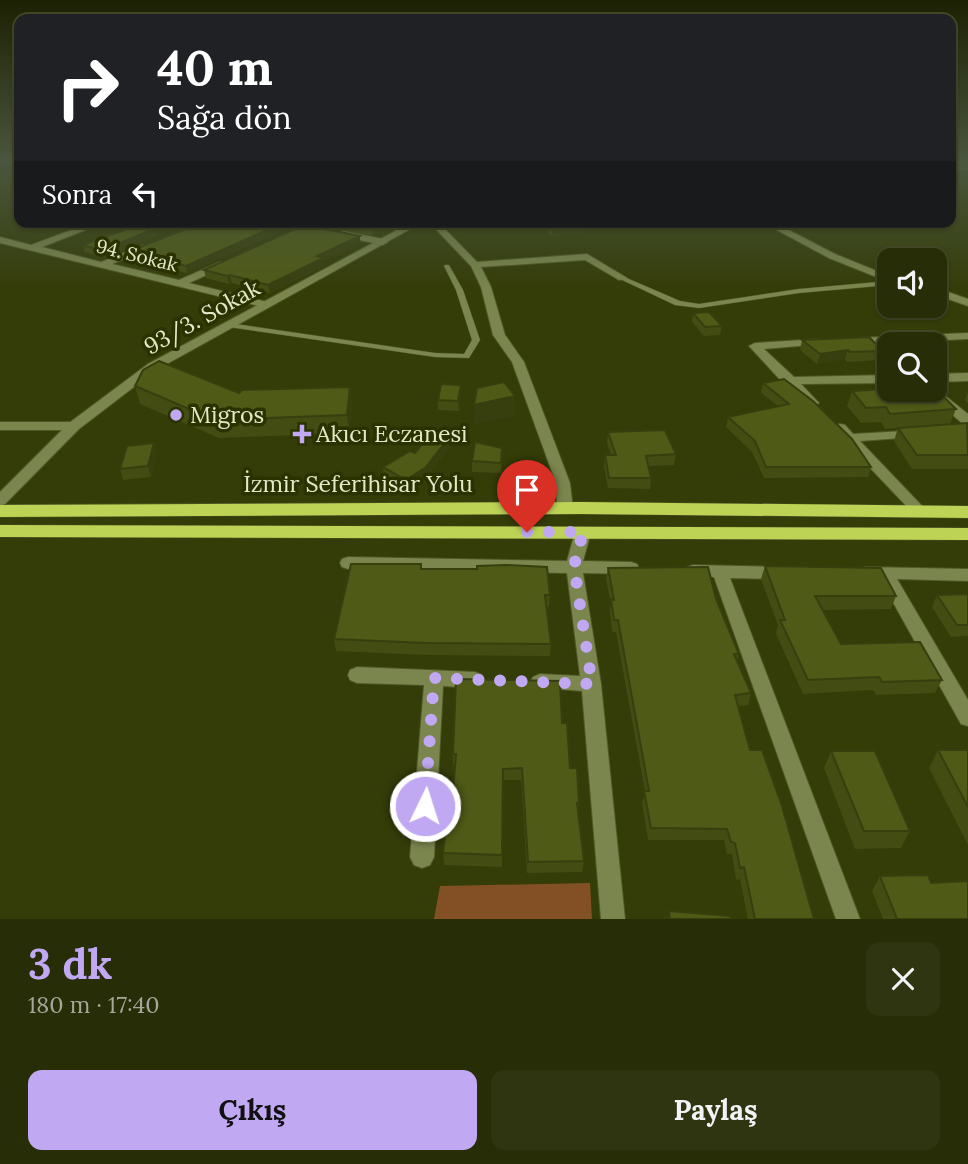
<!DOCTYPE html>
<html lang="tr">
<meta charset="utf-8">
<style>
body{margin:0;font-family:Lora,serif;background:#2f3510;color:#f1f3f6;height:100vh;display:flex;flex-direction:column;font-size:26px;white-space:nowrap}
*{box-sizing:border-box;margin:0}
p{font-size:23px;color:#a4a89b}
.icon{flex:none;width:38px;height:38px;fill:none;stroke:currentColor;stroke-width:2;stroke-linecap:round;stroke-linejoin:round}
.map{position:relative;height:919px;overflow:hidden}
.panel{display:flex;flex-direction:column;background:#272d06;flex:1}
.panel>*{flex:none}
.banner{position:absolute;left:14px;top:14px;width:942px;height:214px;border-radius:14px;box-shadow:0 2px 5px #0004,0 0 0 2px #434928;background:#202124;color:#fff;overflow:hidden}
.fabs{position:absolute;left:877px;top:248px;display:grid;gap:14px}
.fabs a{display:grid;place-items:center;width:70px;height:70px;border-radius:14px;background:#272d06;box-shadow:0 2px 5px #0004,0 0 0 2px #434928;font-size:35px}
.pin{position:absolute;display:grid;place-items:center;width:60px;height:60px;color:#fff;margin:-72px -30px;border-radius:50% 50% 50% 0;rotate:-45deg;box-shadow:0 0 7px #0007}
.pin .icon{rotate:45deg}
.me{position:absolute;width:77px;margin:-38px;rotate:4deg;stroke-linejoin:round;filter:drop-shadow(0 0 5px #0008)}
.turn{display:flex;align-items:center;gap:24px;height:147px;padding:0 28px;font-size:32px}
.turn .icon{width:91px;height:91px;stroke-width:2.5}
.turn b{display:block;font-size:49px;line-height:60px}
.then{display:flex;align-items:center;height:66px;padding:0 28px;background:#0003;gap:14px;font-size:26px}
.round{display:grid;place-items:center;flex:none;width:74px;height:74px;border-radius:14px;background:#2f3510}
.head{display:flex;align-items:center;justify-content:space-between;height:119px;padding:0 28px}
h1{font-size:42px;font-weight:800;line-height:52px;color:#c0a8f3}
.action{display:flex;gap:14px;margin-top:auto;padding:14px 28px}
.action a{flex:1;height:80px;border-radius:14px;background:#c0a8f3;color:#111;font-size:28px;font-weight:800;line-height:80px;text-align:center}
.action a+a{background:#2f3510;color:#f1f3f6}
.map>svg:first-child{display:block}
.green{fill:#835025}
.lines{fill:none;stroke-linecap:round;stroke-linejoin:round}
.service-casing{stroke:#505827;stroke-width:1}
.minor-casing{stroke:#505827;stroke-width:2}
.tertiary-casing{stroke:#505827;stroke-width:2}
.primary-casing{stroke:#505827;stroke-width:1}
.service{fill:#7a864d;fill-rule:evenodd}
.minor{fill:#7a864d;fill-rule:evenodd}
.tertiary{fill:#7a864d;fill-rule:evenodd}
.primary{fill:#bcd356;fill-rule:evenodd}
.wall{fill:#434d13}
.shaded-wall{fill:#373f0f}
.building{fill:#4e5a16;stroke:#373f0f;stroke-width:2}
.route{stroke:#c0a8f3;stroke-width:12;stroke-dasharray:0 21.6}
.poi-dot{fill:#c0a8f3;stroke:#2a3200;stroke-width:2.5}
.labels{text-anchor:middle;stroke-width:7;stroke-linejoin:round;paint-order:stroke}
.far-street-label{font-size:19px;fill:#e1e9c7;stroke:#2a3200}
.street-label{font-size:23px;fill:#e1e9c7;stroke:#2a3200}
.poi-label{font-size:23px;fill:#e1e9c7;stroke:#2a3200;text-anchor:start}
</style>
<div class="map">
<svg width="968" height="919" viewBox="0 0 968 919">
<rect width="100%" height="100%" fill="#343c08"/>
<path class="green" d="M590,883L592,919H434L440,886Z"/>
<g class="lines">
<defs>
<path id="service" d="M445,265H449L463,290L480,340L469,358L435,357L229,327L225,325L229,323L435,353L464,354L472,340L456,290L444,266Z
M622,276L680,301L699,304L799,289L889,281V285L799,293L699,308L675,305L620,279L619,278Z"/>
<path id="minor" d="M93,222H106L42,247L101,262L143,245L148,248L146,250L112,264L179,280L220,262H226V266L189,283L271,303L272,305L267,308L0,243V237L31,245Z
M165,222H180L196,228L192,231Z
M308,222H319L295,235L288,233Z
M387,222H396L405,231L398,233Z
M429,222H438L477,262L587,254L627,278L619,280L585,260L481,267L491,287L505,335L524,362L570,483L573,509L570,512H560L557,509L556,483L512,362L493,335L481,287L471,266Z
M762,222H773L835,254L889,276V282L829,258Z
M343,231L383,239L388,242L383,245L340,236L339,234Z
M934,287L968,299V306L934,294Z
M968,333V339L880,343L889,350V359L867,344H856L850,341L856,338Z
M818,339L822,340V344L764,349L794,377L889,375V383L801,384L819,403L813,407L809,406L784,384L749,346L755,343Z
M968,373V381L934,382V374Z
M934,387L968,414V425L963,424L924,390H934Z
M0,422H74L81,426L74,430H0Z
M840,424L845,425L853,434L921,430L923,433L921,436L916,437L860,441L924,508L927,511L924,514H914L835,431L833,428L835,425Z
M583,527L589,528L591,532L583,561L631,562L637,564L639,568L637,572L631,574L583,573L601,684L625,919H601L582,691L533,687L530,682L533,677L540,674L580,676L567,573L348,569L342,567L340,563L342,559L348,557L567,561L575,532L577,528Z
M693,565L781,567L787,569L789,573L787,577L781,579L730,578L860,919H836L714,577L687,575L685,571L687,567Z
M865,567L968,569V581L897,579L968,700V726L961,724L880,579L859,577L857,573L859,569Z
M357,667L475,672L482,675L485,680L482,685L475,688L443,686L434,857L430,865L422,868L414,865L410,857L424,685L357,683L350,680L348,675L350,670Z"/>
<path id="tertiary" d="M968,166V170L950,171V167Z
M412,222H423L156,370L79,429L5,504L0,506V492L69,423L148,364Z"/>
<path id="primary" d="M581,502L968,506V518L581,514L0,517V505Z
M0,525L968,528V540L0,537Z"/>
</defs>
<use href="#service" class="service-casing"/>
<use href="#minor" class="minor-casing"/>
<use href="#tertiary" class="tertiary-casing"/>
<use href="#primary" class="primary-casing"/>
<use href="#service" class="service"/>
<use href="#minor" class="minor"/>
<use href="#tertiary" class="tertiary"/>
<use href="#primary" class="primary"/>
</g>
<path class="wall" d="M204,222H286L287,229L187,273L129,260L127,252Z
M319,222H387L388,226L372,236L320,225Z
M541,222H597V230L551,236Z
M158,235L103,258L85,252L83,245Z
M360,236V243L323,261L324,266L270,293L232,283L229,284L206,278L204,270Z
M693,313L722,326L720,335L704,336L692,322Z
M802,340L883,351L880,360L847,362L845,359L817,364L800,350Z
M763,383L871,467L868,477L764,478L752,452L726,427L728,417L778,406L761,393Z
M135,386L239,393L350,387L352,404L349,433L219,438L140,404Z
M852,391L956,409L950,424L885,429L881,422L861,423L847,406Z
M968,392V403L965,400Z
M461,395L459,411L438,410V400Z
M968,423V469H912L894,441L898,428Z
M608,432L676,454L674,465L649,466L651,478L650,489L608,488L604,466L605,455H611L607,443Z
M450,436V447L427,477L407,491L384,478L383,467Z
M157,453L151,477L123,480L120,469Z
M502,459L501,473L472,472V461Z
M421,564L422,569L550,595L549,607H546L551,644L550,656L426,655L336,651L334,639Z
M765,566L896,596L891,609L822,610L841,644L942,680L935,693L876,695L873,690L803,694L776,634L778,625L761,579Z
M608,568L716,599L739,654L737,661L751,693L748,705L738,706L750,750L814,919H748L740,879L736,880L732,854H727L724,840H648L642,803L645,791L616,632H612L610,611L611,604L606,579Z
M968,594V636L951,637L932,607L937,595Z
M562,723L570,768L579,803L578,813L584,861L582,872L527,873L521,780H503L502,867L444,865L443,853L451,816L455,766H453V754Z
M938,750H968V845L929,768Z
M831,751L910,831L901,848L855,849L824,768Z
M880,876L931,883L968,919H883L872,891Z"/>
<path class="shaded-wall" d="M285,222H286L287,229L187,273L186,266Z
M382,222H387L388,226L372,236L371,229Z
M598,223L597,230L551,236L552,228Z
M156,228L158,235L103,258L101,251Z
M360,236V243L323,261L324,266L270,293L268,285L317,256Z
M230,275L232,283L229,284L227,276Z
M848,350L845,359L817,364L820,354Z
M461,385V395L459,411L458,401Z
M350,387L352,404L349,433L347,415Z
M515,396L514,416L474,425V405Z
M450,436V447L427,477L407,491L406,480Z
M154,443L157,453L151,477L148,466Z"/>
<path class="building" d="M204,222H285L186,266L127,252Z
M340,222H382L371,229Z
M547,222H597L598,223L552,228Z
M140,224L156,228L101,251L83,245Z
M304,225L360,236L317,256L323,258L268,285L230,275L227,276L204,270Z
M709,312L722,326L705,327L693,313Z
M869,337L883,351L850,352L848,350L820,354L802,340Z
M159,361L239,393L242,390L350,387L347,415L215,420L135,386L143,370Z
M784,379L813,401L852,439L871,467H766L755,441L728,417L789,404L763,383Z
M504,382L515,396L474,405L477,388Z
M441,384L461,385L458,401L438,400Z
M934,387L956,409L890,414L886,407L866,408L852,391L889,389L934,390Z
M967,423L968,455H917L898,428Z
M665,430L676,454L646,456L651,478H609L605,455H616L608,432Z
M432,432L450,436L426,467L406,480L383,467L410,451L415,453Z
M475,442L502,448L501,463L472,461Z
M154,443L148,466L120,469L127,446Z
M351,564H421V569H477V566L506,565L547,567L550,595H545L551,644L426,643L334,639Z
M765,566L881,568L896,596H815L841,644L920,642L942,680L882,682L879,677L808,680L780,620H785Z
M708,567L716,599L739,654H734L751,693L735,695L750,750H762L782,806L814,919H755L744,867L740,868L735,843L731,842L727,829L651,828L644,791H649L618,620H614L611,599L614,600L608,568Z
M968,594V625H957L937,595Z
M456,679L560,681L562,723H567L570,768H577L579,803H577L584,861L528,862L522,768L503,769L502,855L443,853L447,816H451L456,754H453Z
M938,750H968V807Z
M831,751H875L910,831H864Z
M928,875L931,883L968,881V919H897L880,876Z
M669,911L730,916L731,919H670Z"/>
<linearGradient id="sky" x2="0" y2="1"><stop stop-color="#1d2104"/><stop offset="0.56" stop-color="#4a563d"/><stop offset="1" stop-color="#4a563d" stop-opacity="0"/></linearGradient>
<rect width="968" height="290" fill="url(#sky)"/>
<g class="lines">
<path class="route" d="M425,806L434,678L592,684L574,566L583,532H527"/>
</g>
<g class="poi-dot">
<circle cx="176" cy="415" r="7"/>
<path d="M298.5 423.5h7v7h7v7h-7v7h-7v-7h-7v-7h7z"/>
</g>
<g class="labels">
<g class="far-street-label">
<text transform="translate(137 255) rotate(14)" y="7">94. Sokak</text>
</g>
<g class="street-label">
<text transform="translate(202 317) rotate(-29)" y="8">93/3. Sokak</text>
<text x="358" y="492">İzmir Seferihisar Yolu</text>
</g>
<g class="poi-label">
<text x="190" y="423">Migros</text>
<text x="316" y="442">Akıcı Eczanesi</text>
</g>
</g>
</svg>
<div class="fabs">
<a><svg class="icon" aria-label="sound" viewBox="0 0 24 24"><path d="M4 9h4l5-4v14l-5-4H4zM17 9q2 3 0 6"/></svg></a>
<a><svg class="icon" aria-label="search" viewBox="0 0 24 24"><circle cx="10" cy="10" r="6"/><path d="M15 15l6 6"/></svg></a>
</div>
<div class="pin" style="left:527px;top:532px;background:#d93025"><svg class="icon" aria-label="arrive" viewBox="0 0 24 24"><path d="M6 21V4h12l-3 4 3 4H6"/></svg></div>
<svg class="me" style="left:425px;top:806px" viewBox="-20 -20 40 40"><circle r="17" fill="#c0a8f3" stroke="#fff" stroke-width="3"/><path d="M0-11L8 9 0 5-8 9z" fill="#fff"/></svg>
<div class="banner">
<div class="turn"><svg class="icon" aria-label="right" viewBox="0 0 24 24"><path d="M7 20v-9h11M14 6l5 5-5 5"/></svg><div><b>40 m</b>Sağa dön</div></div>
<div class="then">Sonra<svg class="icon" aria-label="left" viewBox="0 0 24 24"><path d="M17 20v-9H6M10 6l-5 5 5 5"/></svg></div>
</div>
</div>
<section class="panel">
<div class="head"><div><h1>3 dk</h1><p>180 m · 17:40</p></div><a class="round"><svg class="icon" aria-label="close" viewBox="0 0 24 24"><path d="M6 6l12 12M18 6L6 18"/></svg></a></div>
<div class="action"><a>Çıkış</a><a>Paylaş</a></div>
</section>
